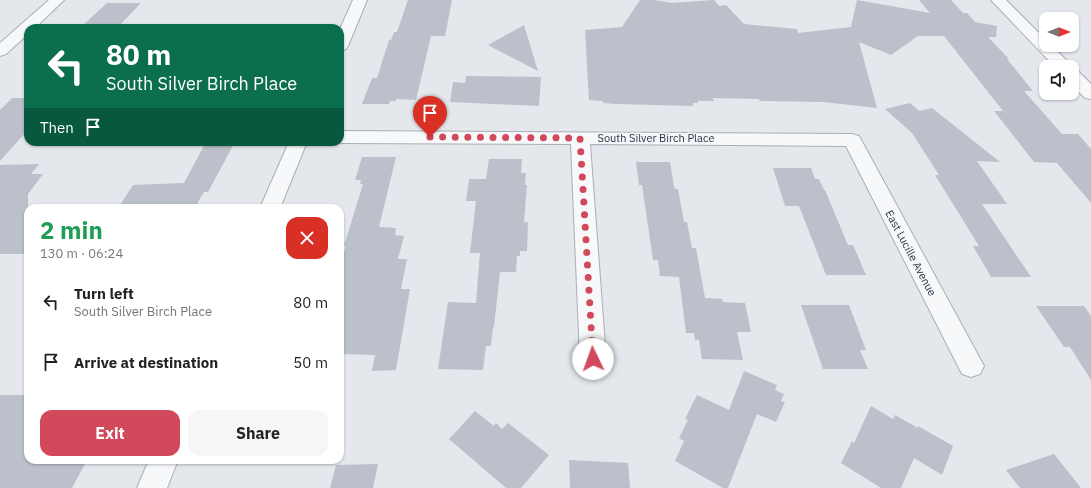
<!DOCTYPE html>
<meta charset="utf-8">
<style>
body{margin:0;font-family:"IBM Plex Sans",sans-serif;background:#f6f6f6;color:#222;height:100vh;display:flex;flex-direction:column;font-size:15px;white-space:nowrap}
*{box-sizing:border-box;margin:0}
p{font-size:13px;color:#767676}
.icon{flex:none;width:22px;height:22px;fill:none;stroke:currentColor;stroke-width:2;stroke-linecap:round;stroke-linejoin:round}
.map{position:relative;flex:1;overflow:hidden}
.drawer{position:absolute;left:24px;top:204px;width:320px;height:260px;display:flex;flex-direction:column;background:#fff;border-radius:12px;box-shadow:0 1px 3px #0004}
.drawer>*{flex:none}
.hud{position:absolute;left:24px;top:24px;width:320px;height:122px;border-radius:12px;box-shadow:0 1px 3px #0004;background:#0b6e4f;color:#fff;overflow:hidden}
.needle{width:26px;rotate:90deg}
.buttons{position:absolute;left:1039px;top:12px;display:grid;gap:8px}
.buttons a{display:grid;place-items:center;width:40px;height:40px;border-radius:8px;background:#fff;box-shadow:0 1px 3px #0004;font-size:20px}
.pin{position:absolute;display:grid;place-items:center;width:34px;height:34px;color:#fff;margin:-41px -17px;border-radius:50% 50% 50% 0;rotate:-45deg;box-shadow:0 0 4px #0007}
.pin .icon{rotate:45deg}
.me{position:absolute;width:44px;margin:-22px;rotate:357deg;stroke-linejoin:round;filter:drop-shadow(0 0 3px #0008)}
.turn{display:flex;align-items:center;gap:14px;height:84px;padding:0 16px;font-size:18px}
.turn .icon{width:52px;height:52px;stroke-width:2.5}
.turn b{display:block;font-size:28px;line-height:34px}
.then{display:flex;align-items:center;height:38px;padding:0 16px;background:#0003;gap:8px;font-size:15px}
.round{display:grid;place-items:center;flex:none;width:42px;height:42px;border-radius:12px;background:#f6f6f6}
.headline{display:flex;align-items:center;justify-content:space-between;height:68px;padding:0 16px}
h1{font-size:24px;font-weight:700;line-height:30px;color:#1e9e55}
.cta{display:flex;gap:8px;margin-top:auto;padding:8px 16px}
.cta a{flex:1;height:46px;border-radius:12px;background:#d1495b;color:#fff;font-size:16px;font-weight:700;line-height:46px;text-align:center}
.cta a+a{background:#f6f6f6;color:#222}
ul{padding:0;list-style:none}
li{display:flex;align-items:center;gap:12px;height:60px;padding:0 16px}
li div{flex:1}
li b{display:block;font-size:15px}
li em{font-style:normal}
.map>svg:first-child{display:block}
.building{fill:#bbc0ca}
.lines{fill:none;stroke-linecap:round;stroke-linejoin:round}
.minor-casing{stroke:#a9aeb7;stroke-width:2}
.minor{fill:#f7f8fa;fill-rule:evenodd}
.route{stroke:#d1495b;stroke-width:7;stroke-dasharray:0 12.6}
.labels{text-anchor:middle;stroke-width:3;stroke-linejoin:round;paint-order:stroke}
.street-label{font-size:11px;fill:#2b3445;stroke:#f4f6f9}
</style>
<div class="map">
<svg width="1091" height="488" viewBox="0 0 1091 488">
<rect width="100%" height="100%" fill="#e4e7ec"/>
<path class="building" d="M408,0H452L445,36H431L416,100L396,99V101H390L389,104H362L372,78H377L389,40H391L394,32H397Z
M640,0H654L672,3L714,0L719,6L726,5L744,24L797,29L798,33L851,27L857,0L930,13L919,0H951L963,13H967L975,22L997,26L996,37H988L1009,59H1007L1033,91H1024L1062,134H1078L1091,149V203L1057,163L1034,162L994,111H1003L944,36H918L891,55L859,42L877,108L823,102L760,101L759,99L713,98L714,101H698V103H693V106L617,104L603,103V101L589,100L585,30L622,27Z
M107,3H141L118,27H81Z
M524,25L538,71L488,45Z
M466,76L541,77L539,106L450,102L453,82L465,83Z
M12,98H28V130L0,161V110Z
M910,103L919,111L932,108L1000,162L977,161L1007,204H982L1031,277H991L973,246H979L935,175H939L912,133L885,109Z
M206,142H235L208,192H204L197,204L120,205L133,185L184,183Z
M362,157H396L379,227L396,228L395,235L404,236L398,259H407L401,289H410L396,370L372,371L375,355L340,354V266L346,246H344L363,184H360L361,180H355Z
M489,159H522L521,173H526L525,185H527L524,222H528L527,251H520V256H517L516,272H500L494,327H493L491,346H486L483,370L438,369L448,302L476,303L480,253H470L476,201H466L469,179H486Z
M636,162H670L674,186L675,189H678L684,222H687L692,248H696L705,298L722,299L723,302L745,303L751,332H737L743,360L702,359L699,340H695L694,333H686L679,277L660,276L658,260H653L642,185H639Z
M39,164L31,174H43L28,194V254H0V165Z
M773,168H811L815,179H819L824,190H825L848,245H853L866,275H826L799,206H785Z
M801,305H849L866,350H860L868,369H823Z
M1036,306H1084L1091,316V380L1070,347H1064Z
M744,371L777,385L775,390L784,394L781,401L785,402L776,422L757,414L728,488H723L675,461L684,441L679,438L688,420L685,419L697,395L729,410Z
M0,395H28V460H87L72,488H0Z
M871,406L893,419L895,415L918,428V426L953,446L942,475L914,458L901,488H881L841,463L852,441L854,443Z
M475,411L494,426L496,423L502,429L508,423L549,455L521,488H506L449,439Z
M1054,454L1081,488H1020L1006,470Z
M569,460L628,463L630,488H570Z
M378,464L373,488H330L336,465Z"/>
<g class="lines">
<defs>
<path id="minor" d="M49,0H64L35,28H28V34L6,54L0,56V43Z
M353,0H367L348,46L346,49L340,51V29Z
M991,0H1006L1046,40V45H1051L1070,64L1072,67H1055Z
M1072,70L1078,71L1091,84V99L1085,98L1072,85Z
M340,131L852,134L859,136L984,366L980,374L971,377L962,374L846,146L590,144L606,359L602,367L593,370L584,367L580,359L571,144L340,143L336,142H340Z
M289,142H307L280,208H260Z
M149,460H178L167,488H137Z"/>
</defs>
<use href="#minor" class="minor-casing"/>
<use href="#minor" class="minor"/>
</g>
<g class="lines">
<path class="route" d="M430,137L580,138L593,359"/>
</g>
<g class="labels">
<g class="street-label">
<text x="656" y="142">South Silver Birch Place</text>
<text transform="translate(911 253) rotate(62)" y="4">East Lucille Avenue</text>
</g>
</g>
</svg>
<div class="buttons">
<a><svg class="needle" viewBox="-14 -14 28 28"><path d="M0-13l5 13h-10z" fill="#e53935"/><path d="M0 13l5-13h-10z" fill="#767676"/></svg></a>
<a><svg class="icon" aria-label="sound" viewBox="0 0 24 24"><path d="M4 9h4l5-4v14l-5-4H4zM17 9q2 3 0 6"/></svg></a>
</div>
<div class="pin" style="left:430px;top:137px;background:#d93025"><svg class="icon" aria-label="arrive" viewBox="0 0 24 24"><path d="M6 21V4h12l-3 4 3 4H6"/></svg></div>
<svg class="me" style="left:593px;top:359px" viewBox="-20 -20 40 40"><circle r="19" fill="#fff"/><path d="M0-13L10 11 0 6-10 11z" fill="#d1495b"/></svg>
<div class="hud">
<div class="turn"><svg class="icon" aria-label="left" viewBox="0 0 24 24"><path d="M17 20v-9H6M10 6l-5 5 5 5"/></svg><div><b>80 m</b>South Silver Birch Place</div></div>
<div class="then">Then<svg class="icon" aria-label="arrive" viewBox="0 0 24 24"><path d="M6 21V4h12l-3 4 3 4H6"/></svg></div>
</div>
<section class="drawer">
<div class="headline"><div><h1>2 min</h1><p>130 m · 06:24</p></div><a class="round" style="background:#d93025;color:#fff"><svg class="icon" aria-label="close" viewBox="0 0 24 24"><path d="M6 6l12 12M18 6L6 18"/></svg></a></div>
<ul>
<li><svg class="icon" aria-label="left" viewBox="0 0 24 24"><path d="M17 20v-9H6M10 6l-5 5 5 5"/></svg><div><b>Turn left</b><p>South Silver Birch Place</p></div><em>80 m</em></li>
<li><svg class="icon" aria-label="arrive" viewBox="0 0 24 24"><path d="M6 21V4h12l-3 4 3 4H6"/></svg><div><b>Arrive at destination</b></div><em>50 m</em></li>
</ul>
<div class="cta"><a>Exit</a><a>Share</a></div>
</section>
</div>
